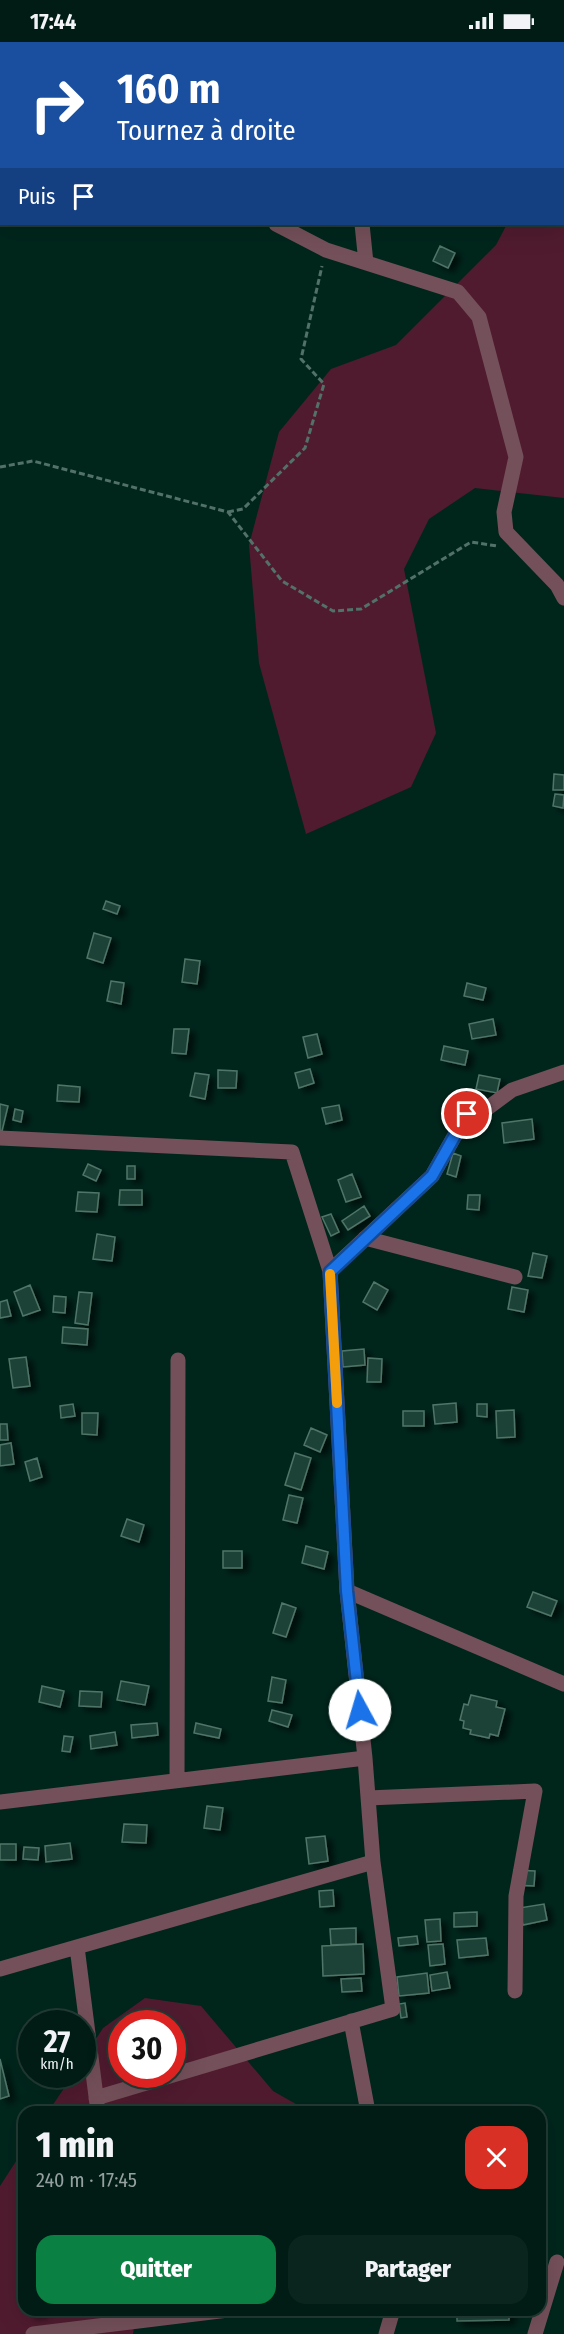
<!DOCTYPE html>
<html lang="fr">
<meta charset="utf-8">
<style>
body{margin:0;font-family:"Fira Sans Condensed",sans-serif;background:#0a251e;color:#f1f3f6;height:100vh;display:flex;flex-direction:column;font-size:22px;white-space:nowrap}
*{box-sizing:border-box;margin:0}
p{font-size:20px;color:#95a1a0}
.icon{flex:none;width:33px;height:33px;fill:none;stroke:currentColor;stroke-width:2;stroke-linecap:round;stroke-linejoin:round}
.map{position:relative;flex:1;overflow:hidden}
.sheet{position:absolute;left:18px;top:2064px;width:528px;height:210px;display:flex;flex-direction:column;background:#001c15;border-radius:18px;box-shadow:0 6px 24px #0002,0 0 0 2px #223a34}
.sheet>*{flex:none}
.banner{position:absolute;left:0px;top:0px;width:564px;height:183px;box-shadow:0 6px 24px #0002,0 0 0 2px #223a34;background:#1a4fa0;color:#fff;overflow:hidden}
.speed{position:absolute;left:18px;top:1968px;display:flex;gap:12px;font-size:30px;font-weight:700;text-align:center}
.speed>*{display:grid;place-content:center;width:78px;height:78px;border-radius:50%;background:#001c15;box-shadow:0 6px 24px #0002,0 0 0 2px #223a34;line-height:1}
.speed small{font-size:15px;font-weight:400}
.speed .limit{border:9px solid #d22;background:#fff;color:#111}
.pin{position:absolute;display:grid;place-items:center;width:51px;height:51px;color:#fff;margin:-26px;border:3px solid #fff;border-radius:50%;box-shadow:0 2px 6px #0007}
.me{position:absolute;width:66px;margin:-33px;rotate:354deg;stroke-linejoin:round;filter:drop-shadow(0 0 4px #0008)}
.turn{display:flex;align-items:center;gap:21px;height:126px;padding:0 18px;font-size:27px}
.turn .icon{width:78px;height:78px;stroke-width:2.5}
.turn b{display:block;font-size:42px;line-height:51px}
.then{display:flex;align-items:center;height:57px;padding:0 18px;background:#0003;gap:12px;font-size:22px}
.round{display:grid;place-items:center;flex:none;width:63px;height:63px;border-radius:18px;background:#0a251e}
.overview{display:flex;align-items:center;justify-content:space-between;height:102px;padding:0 18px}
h1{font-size:36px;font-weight:800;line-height:45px}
.action{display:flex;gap:12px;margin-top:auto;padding:12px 18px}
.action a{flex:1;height:69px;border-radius:18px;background:#0b8043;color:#fff;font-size:24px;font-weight:800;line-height:69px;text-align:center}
.action a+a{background:#0a251e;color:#f1f3f6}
.status{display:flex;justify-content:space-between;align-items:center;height:42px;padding:0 30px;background:#001c15;direction:ltr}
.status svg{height:16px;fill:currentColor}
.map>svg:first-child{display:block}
.green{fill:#501b2f;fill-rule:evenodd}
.building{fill:#1e4237;stroke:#507568;stroke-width:1.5;filter:url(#shadow)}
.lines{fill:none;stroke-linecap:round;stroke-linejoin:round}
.path{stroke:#527168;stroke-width:3;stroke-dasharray:6 3;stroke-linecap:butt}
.minor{stroke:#74505a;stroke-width:15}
.route-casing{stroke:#114b97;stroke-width:15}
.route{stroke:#1a73e8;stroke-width:10}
.slow{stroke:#f59e0b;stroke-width:10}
</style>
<div class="status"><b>17:44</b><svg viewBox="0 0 49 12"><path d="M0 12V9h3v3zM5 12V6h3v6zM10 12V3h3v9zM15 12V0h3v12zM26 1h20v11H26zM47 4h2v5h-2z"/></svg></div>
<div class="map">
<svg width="564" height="2292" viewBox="0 0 564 2292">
<defs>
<filter id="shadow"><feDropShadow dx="6" dy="4" stdDeviation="3" flood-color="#0009"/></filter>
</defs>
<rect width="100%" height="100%" fill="#00261c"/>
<path class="green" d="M564,120V456L475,446L429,477L404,527L436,691L411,745L306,792L259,621L249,503L279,390L331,327L396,303L496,203L507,182H562Z
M145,1956L201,1964L273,2049L310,2070H48L73,2033L82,2032L83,2017L103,1986ZM122,1982H172V2032H122Z
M24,2107V2268H140L136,2270L133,2292H0V2144Z"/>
<path class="building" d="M440,204L455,211L448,226L433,219Z
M554,732L564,733V748H553Z
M555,752L564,753L563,766L553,764Z
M106,859L120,864L117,872L103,867Z
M94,891L111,896L103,921L87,916Z
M185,917L200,919L197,942L182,940Z
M111,939L124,941L121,962L107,959Z
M467,941L486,946L483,958L464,954Z
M493,977L496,993L472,997L469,982Z
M174,987H189L186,1012L172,1011Z
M317,992L322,1012L308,1016L303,995Z
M444,1004L468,1009L465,1023L441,1018Z
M310,1027L314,1041L299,1046L295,1031Z
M218,1028L237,1029L236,1046H218Z
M195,1031L209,1033L205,1057L190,1054Z
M479,1033L500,1037L497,1051L476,1047Z
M58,1043L80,1045L79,1060L57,1059Z
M0,1062L8,1064L2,1089H0Z
M339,1063L342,1078L326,1082L322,1066Z
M15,1067L23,1069L21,1080L13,1078Z
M532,1077L534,1097L504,1101L502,1081Z
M453,1111L461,1114L456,1135L447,1132Z
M88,1122L101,1128L96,1139L83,1133Z
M127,1124H135V1137H127Z
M352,1132L361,1155L346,1160L338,1138Z
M120,1148H142V1163H119Z
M78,1150L99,1151L97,1170L76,1169Z
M468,1153H480L479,1168L467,1167Z
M364,1164L370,1174L348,1188L342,1179Z
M331,1172L339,1190L331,1194L322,1175Z
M97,1192L115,1195L112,1219L93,1217Z
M533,1211L547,1214L542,1236L528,1234Z
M374,1240L388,1248L377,1268L363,1260Z
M30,1243L40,1268L23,1274L14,1250Z
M512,1245L528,1248L524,1270L508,1267Z
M79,1250L92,1251L88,1283L75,1281Z
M54,1254L66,1255L65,1271L53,1270Z
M7,1258L11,1274L0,1276V1260Z
M63,1285L88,1287L87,1303L62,1301Z
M364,1307L365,1323L343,1325L342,1309Z
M26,1315L30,1344L13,1346L9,1317Z
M368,1316L382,1317L381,1340H367Z
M456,1361L457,1380L435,1382L433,1363Z
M73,1362L75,1374L61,1376L60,1364Z
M477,1362H487V1375L477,1374Z
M514,1368L515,1395L497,1396L496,1369Z
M403,1369H424V1384H403Z
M82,1371H98L97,1393L82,1392Z
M0,1382H7L8,1398H0Z
M311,1386L327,1393L320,1410L304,1403Z
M11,1401L14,1422L0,1424V1403Z
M295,1411L311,1416L301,1448L285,1443Z
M37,1416L42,1435L30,1439L25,1420Z
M289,1453L303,1456L297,1481L283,1478Z
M127,1477L144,1483L139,1500L121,1494Z
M306,1504L328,1510L324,1527L302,1521Z
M223,1509H242V1526H223Z
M533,1550L557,1559L551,1574L527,1565Z
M282,1561L296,1566L286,1595L273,1591Z
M272,1635L286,1638L282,1661L268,1659Z
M121,1639L149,1644L145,1663L117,1658Z
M42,1644L64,1649L60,1665L39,1660Z
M80,1649L102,1650L101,1665L79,1664Z
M471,1653L497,1659L496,1665L505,1667L498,1694L490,1692L489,1696L470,1692L471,1688L463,1686L464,1679L460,1678L464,1662L468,1663Z
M272,1668L292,1673L288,1685L269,1679Z
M157,1681L158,1693L132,1696L131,1683Z
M196,1681L221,1687L219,1696L194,1691Z
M115,1690L117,1703L91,1707L90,1694Z
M64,1694L73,1695L70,1710L62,1709Z
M207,1764L223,1766L220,1788L204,1786Z
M124,1782L147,1783L146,1801L122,1800Z
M325,1794L328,1819L309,1822L306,1796Z
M70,1801L72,1817L46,1820L45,1804Z
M0,1802H16V1818H0Z
M24,1805L39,1806L38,1818L23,1817Z
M514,1828L535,1829L534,1844L513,1843Z
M333,1848L334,1864L320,1865L319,1849Z
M544,1862L547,1878L523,1883L519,1866Z
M477,1870V1884L454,1885V1871Z
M440,1877L441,1899L427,1900L425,1878Z
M356,1886V1902L331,1903L330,1887Z
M417,1894L418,1902L399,1904L398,1896Z
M486,1896L488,1913L459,1916L457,1898Z
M363,1902L364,1932L323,1934L322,1904Z
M443,1902L445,1922L430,1924L428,1903Z
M447,1930L450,1946L432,1949L430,1933Z
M427,1931L429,1951L399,1954L397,1935Z
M361,1936L362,1949L342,1950L341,1937Z
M405,1961L407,1975L401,1976L399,1962Z
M0,2017L9,2054L0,2057Z
M28,2268H41L42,2271L29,2272Z
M457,2268H509V2278L457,2279Z"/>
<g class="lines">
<path class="path" d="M0,425L33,419L228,470L282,539L333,569L361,567L471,500L497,504
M228,470L243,467L305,406L324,342L301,317L322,224"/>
<path class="minor" d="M171,0L172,2
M344,0V2
M276,182L326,208L458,250L479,275L516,415L504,470L506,490L557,543L564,556
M362,182L366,221
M0,1096L292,1110L330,1229L347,1549L365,1716L373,1820L393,1967L96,2056
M365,1196L515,1235
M330,1229L432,1134L467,1072L485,1068L512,1048L564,1030
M347,1549L564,1642
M177,1738L178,1318
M368,1756L535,1749L516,1854L515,1949
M0,1760L365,1716
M77,1905L98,2070
M0,1927L373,1820
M351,1979L368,2070
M33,2292L228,2268
M386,2292L393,2268
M535,2292L557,2220"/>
</g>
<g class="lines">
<defs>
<path id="route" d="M360,1668L347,1549L330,1230L432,1134L467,1072"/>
</defs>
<use href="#route" class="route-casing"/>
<use href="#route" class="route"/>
<path class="slow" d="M330,1232L337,1361"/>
</g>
</svg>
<div class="speed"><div>27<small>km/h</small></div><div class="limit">30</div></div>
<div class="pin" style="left:467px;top:1072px;background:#d93025"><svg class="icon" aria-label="arrive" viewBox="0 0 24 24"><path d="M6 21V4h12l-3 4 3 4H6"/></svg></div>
<svg class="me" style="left:360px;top:1668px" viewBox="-20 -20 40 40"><circle r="19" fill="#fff"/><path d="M0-13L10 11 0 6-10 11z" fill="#1a73e8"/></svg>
<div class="banner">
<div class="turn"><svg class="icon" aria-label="right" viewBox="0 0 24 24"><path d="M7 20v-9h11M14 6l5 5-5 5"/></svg><div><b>160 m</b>Tournez à droite</div></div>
<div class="then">Puis<svg class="icon" aria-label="arrive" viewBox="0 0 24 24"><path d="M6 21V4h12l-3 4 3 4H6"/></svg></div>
</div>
<section class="sheet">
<div class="overview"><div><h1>1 min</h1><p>240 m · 17:45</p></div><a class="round" style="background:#d93025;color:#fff"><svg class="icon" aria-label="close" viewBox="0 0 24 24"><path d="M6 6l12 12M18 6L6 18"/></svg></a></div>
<div class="action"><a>Quitter</a><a>Partager</a></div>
</section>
</div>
